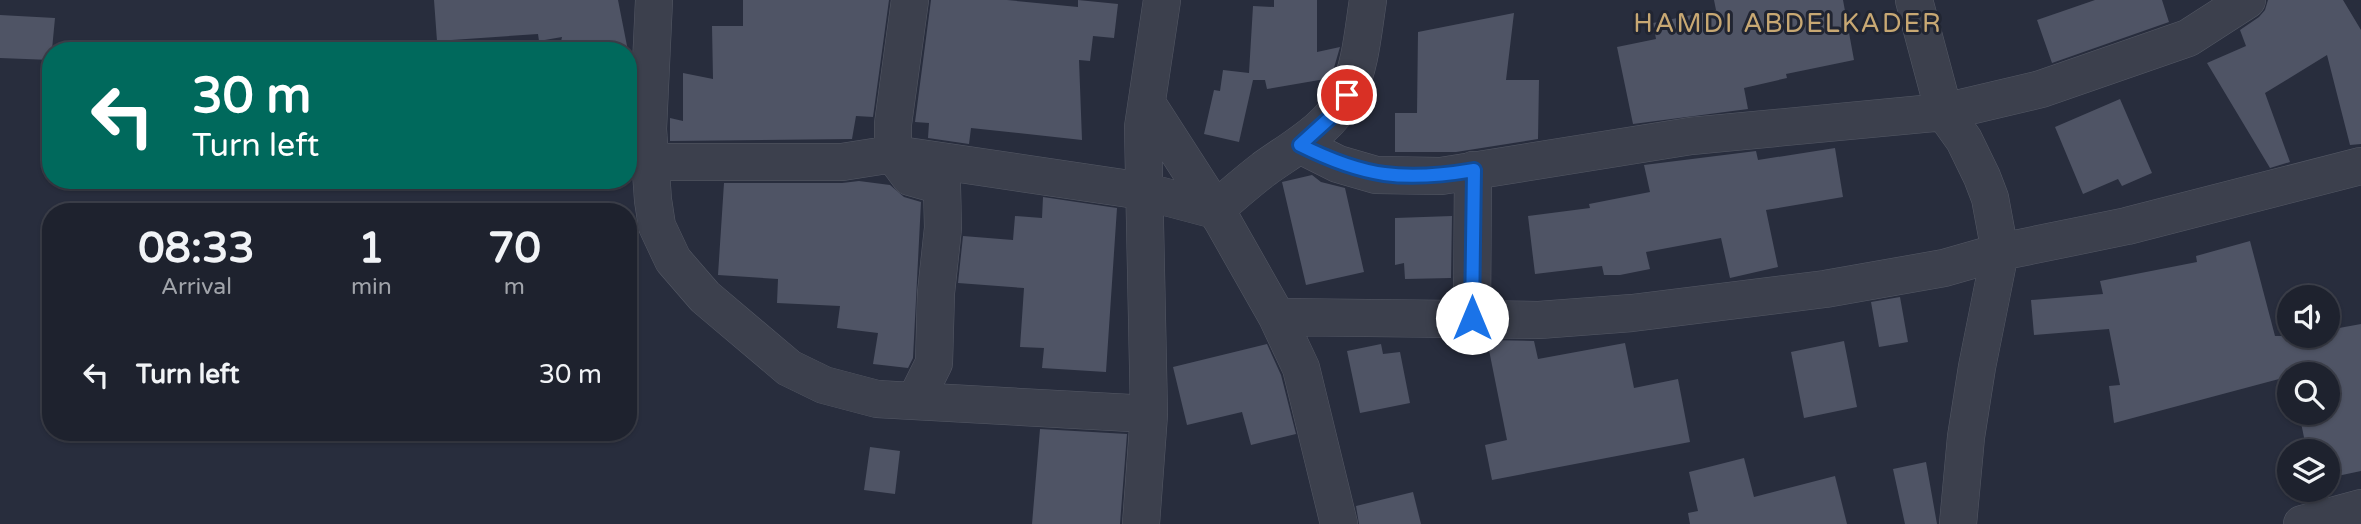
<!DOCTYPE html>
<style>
body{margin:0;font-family:"Varela Round",sans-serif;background:#2b2f3a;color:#f1f3f6;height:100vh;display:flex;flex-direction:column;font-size:26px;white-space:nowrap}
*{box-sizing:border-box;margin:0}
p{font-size:23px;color:#a1a4aa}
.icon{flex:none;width:38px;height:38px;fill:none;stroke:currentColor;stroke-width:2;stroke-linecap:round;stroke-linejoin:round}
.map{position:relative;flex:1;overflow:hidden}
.side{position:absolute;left:42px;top:203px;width:595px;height:238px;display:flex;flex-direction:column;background:#1e222e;border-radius:28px;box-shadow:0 2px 5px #0004,0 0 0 2px #3c3f4a}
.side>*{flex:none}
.top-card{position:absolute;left:42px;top:42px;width:595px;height:147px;border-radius:28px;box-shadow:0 2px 5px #0004,0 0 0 2px #3c3f4a;background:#00695c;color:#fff;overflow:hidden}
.tools{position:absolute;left:2277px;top:285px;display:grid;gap:14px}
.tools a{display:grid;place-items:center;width:63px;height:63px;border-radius:50%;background:#1e222e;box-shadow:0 2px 5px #0004,0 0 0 2px #3c3f4a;font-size:35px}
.pin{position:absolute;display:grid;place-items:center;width:60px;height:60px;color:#fff;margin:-30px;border:4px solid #fff;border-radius:50%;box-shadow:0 2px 7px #0007}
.me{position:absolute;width:77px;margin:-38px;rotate:0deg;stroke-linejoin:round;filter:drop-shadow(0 0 5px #0008)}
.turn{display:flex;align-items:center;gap:24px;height:147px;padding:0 35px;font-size:32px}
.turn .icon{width:91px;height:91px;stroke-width:2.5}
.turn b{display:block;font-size:49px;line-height:60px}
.eta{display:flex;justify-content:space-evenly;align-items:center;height:119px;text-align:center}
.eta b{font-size:42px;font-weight:700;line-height:49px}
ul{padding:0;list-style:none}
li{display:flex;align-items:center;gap:21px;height:105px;padding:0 35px}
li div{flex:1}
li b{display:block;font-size:26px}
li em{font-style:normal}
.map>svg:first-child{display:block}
.building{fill:#4f5465}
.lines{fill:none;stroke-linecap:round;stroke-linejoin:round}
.minor-casing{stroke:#545865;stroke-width:38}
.minor{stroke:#3c404d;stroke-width:37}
.route-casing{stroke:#114b97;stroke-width:18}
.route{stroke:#1a73e8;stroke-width:12}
.labels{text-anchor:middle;stroke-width:6;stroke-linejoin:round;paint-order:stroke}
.quarter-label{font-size:26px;letter-spacing:2px;fill:#c8a873;stroke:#212532}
</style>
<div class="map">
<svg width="2361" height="524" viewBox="0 0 2361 524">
<rect width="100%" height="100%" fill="#282d3d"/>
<path class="building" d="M434,0H618L628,51H559L562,37L539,41L538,34L437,41Z
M743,0H889L873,117L856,116L852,139L670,141V118L683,121V73L713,79L712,26H743Z
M931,0H1007L1078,7V0L1118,4L1114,38L1093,36L1090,61L1079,60L1082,140L971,128L969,144L928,138L929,123L915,122Z
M1274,0H1317V52L1340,47L1331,78L1267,89L1265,80H1253L1239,142L1204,134L1214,90L1220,91L1223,70L1249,73L1253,6L1274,7Z
M1714,0H1843L1854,60L1786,74L1787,78L1744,88L1748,109L1633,124L1617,47L1656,39L1653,23L1716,10Z
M2095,0H2162L2169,22L2052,63L2037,20Z
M2268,0H2343L2361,30V144L2350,145L2327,55L2265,93L2290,162L2270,168L2207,63L2246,46L2240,30L2259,17L2265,10Z
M1514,13L1506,80H1539L1538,139L1456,152H1395V113H1417L1418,32Z
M0,15L55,18L51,60L0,58Z
M2120,99L2152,173L2122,186L2118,179L2083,194L2055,127Z
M1835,148L1843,197L1766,210L1778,267L1730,278L1721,238L1646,252L1650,269L1620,275H1604L1602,266L1535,274L1528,216L1590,208L1589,204L1650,192L1644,165L1756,151L1758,160Z
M1312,175L1321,182L1345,188L1364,272L1306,285L1282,182Z
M859,181L890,185L904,197L921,202L913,358L908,368L873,364L878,333L837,328L840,306L777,303L778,279L718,275L724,183H842Z
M1043,197L1117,208L1106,372L1042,368L1044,348L1020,347L1024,288L958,283L963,236L1013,240L1015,216L1042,218Z
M1452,216L1451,278L1405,279L1404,263L1395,265V218Z
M2250,241L2275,336H2328V330L2361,324V471L2328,478V452H2307L2299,413H2328V374H2289V391L2282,392L2279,379L2114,423L2109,386L2120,385L2109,329L2034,335L2031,300L2103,294L2100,281L2197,262L2196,256Z
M1900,297L1908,342L1879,347L1871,302Z
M1487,340L1534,341L1538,359L1625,343L1634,388L1678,379L1690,442L1492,480L1485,445L1507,440Z
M1844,341L1857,407L1804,418L1791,352Z
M1267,344L1281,375L1296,434L1251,445L1242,412L1187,425L1173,367Z
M1381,344L1383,354L1400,352L1410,403L1360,413L1347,351Z
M1040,429L1127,434L1120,524H1032Z
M870,447L900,451L895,494L864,490Z
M1744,458L1754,497L1835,476L1847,524H1690L1688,513L1698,511L1689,472Z
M1926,462L1937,524H1905L1893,469Z
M1413,492L1421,524H1359L1356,506Z"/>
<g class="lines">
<defs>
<path id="minor" d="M654,0L648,129L653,200L657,226L673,260L705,297L789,368L824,385L877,399L1149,414
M910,0L893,124V154L910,177L942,186L943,228L936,293L934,363L915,401
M1914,0L1944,112L1964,140L1982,177L1990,198L2000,252L1977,367L1966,437L1958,524
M1148,105L1222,220L1277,317L1301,368L1339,524
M1300,145L1338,164L1376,175L1441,176L1691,136L1944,112L2041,89L2188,38L2247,0
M649,162H842L893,154L1143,191L1215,210C1231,196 1247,182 1264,169C1293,148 1331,128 1347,94C1361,65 1363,31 1368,0
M1277,317L1539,320L1632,313L1825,289L1944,268L2000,252L2127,226L2361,166
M1472,318L1473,170
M1141,524L1149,414L1143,127L1162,0
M2302,524L2361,508"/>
</defs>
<use href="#minor" class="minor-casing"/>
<use href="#minor" class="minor"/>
</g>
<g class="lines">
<defs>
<path id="route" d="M1347,95L1333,115L1300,145C1364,177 1403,182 1474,170L1472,318"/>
</defs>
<use href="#route" class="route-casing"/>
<use href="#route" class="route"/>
</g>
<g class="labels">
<g class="quarter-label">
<text x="1788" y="32">HAMDI ABDELKADER</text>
</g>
</g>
</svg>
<div class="tools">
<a><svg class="icon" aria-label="sound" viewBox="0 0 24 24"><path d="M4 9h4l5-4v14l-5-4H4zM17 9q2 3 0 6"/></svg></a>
<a><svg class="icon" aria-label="search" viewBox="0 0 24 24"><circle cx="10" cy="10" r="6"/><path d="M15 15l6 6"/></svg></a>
<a><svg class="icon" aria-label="layers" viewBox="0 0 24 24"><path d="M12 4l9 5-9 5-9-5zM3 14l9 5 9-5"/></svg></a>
</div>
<div class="pin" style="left:1347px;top:95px;background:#d93025"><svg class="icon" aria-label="arrive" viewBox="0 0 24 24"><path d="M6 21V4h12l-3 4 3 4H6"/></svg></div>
<svg class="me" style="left:1472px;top:318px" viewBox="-20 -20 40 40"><circle r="19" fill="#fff"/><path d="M0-13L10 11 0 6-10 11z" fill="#1a73e8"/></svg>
<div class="top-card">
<div class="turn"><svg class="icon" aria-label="left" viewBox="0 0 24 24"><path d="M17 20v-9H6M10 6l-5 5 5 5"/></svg><div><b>30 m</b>Turn left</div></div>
</div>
<section class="side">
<div class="eta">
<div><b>08:33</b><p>Arrival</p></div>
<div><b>1</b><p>min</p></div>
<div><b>70</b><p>m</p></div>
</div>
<ul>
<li><svg class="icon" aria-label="left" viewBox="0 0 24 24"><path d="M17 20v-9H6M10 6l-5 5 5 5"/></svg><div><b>Turn left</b></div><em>30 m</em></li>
</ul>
</section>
</div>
